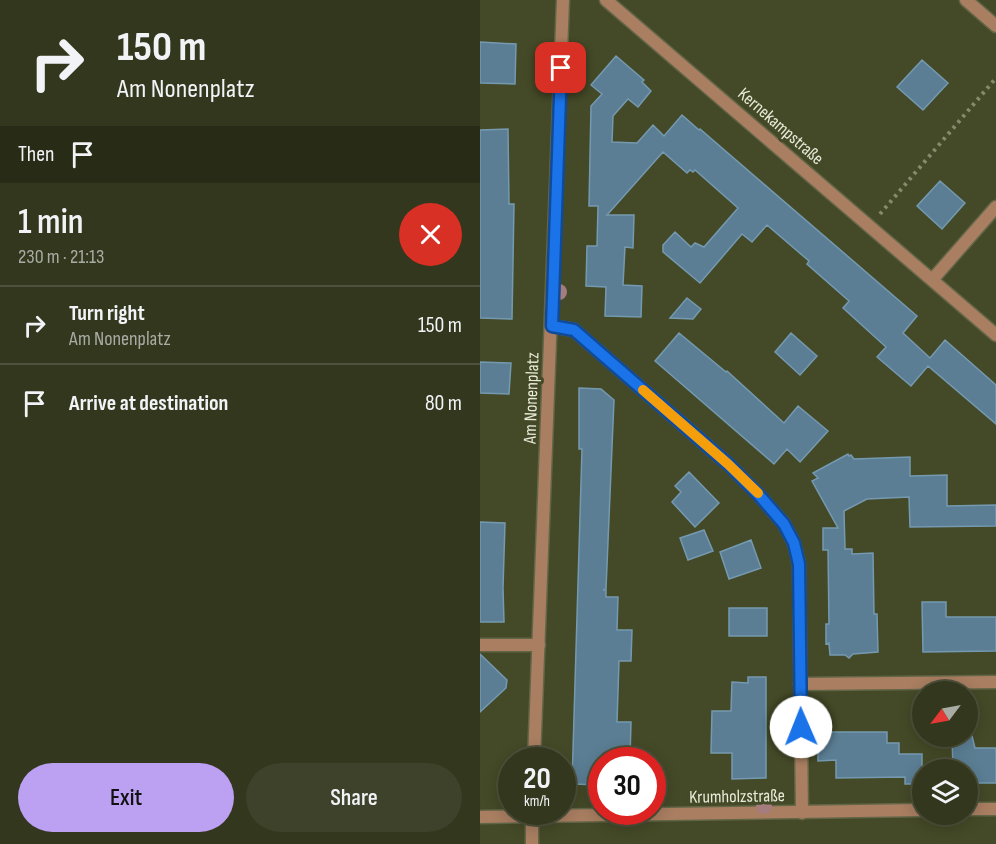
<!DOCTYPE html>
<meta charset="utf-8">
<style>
body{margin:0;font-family:"Sofia Sans Condensed",sans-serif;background:#3e422a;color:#f1f3f6;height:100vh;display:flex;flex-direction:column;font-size:22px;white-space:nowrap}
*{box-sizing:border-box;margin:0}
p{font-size:20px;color:#a9aca4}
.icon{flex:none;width:33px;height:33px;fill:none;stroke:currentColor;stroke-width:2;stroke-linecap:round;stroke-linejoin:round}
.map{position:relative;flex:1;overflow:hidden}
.sheet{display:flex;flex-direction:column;background:#33371d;width:480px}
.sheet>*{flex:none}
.banner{background:#33371d;color:#f1f3f6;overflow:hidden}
.needle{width:39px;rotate:238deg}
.fabs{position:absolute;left:432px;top:681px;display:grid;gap:12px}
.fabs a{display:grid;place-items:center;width:66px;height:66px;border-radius:50%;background:#33371d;box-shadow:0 3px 15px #0003,0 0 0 2px #4e513b;font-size:30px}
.speed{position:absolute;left:18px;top:747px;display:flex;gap:12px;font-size:30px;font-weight:700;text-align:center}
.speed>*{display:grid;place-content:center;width:78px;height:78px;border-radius:50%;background:#33371d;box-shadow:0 3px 15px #0003,0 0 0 2px #4e513b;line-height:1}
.speed small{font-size:15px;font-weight:400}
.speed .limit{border:9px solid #d22;background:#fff;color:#111}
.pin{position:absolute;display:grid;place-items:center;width:51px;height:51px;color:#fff;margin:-26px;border-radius:12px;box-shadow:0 3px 9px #0006}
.me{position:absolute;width:66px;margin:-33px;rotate:359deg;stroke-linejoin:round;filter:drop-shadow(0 0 4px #0008)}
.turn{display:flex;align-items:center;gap:21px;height:126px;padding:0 18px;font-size:27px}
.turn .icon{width:78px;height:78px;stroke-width:2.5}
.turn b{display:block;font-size:42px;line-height:51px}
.then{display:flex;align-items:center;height:57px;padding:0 18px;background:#0003;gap:12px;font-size:22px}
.round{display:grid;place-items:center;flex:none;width:63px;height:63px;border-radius:32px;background:#3e422a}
.headline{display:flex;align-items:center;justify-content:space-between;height:102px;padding:0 18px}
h1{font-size:36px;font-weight:600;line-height:45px}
.cta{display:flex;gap:12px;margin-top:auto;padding:12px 18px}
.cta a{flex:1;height:69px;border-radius:36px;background:#bca0f2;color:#111;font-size:24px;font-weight:600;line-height:69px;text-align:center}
.cta a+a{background:#3e422a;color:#f1f3f6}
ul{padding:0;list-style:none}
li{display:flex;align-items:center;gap:18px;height:78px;padding:0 18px;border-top:2px solid #4e513b}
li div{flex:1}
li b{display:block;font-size:22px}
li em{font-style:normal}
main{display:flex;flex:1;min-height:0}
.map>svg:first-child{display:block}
.building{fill:#5b7e94;stroke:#759ab0;stroke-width:1.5}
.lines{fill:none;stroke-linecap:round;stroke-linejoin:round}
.service-casing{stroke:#626647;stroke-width:15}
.minor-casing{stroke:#626647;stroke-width:15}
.path{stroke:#868a6e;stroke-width:4;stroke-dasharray:3 4.5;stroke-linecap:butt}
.service{stroke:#a97e61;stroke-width:12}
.minor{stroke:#a97e61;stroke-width:12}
.tree{fill:#a57d7e}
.route-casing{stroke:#114b97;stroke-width:15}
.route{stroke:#1a73e8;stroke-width:10}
.slow{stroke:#f59e0b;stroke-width:10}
.labels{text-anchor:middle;stroke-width:6;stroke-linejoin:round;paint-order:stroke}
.street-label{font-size:18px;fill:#e8ebd8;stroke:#444927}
</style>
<main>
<section class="sheet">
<div class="banner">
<div class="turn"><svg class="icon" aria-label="right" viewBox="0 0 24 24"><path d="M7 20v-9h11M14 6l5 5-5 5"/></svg><div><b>150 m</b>Am Nonenplatz</div></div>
<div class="then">Then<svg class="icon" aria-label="arrive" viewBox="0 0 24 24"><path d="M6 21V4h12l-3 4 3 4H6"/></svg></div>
</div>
<div class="headline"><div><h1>1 min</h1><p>230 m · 21:13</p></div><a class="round" style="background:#d93025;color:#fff"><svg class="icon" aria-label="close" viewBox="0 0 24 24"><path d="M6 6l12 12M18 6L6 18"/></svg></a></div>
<ul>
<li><svg class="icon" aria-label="right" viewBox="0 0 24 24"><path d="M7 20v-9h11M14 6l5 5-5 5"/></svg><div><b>Turn right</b><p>Am Nonenplatz</p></div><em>150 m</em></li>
<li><svg class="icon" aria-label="arrive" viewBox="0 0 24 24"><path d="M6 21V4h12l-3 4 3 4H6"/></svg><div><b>Arrive at destination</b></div><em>80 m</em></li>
</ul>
<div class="cta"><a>Exit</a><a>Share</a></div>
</section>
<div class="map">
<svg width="516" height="844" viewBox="0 0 516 844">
<rect width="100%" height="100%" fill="#444927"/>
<path class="building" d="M0,42L36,44L35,84L0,83Z
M136,56L164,80L162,82L171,91L158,107L148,99L133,116L132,142L157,143L173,125L184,136L202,115L219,130L220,129L437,316L423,333L450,358L465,340L516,385V424L448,366L431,386L397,357L406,347L363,308L369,301L327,264L329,261L287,225L272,242L262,234L220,283L183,252V245L195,232L211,247L215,243L224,247L258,208L215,170L213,172L210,170L207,173L183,152L127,215H154L153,248L145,247L143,285L162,286L161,317L125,316L126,287L106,286L107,246H117L118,206H109L111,106L122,94L111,85Z
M442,60L468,83L443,110L417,87Z
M28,129L29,204H34L32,319L0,318V130Z
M460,181L485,203L462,229L437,206Z
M207,298L221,309L213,319L190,318Z
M199,333L246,372L247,371L304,423L318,406L348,431L320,462L307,449L294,464L175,361Z
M311,333L337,356L320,375L295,352Z
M0,362L31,363L29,394L0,393Z
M99,388L121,389L134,400L126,589L123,590H126V597H138L137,630H152L151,661H139L137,722H151L150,760H122V785L92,784L102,449H99Z
M368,454L369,456L371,455L374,459L430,457V476L467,475V506L516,505V526L430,527L429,497L387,499L364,511L365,549H372V554L393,553L394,614H397L398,652L373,654L369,658L365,655H350L349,643L346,644V624H349L348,550H343V528H358L332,481L338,478L333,473Z
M209,472L239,503L215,527L192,502L201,492L195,486Z
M0,522L25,523L23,588L24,622H0Z
M224,530L233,551L208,560L200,538Z
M271,540L281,568L249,579L240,552Z
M442,602H466V617H516V651L443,652Z
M249,608H287V636H249Z
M0,654L27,680L26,688L0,712Z
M268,677H286V778L252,779V753H231L232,711H251L252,682L268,683Z
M345,732H407V743H419V754H442V784H425V777L356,778V760L338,761V743H346Z
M472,736H492L495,748H516V783H488V770H473Z"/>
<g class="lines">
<defs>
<path id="service" d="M0,645H59"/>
<path id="minor" d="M126,0L516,335
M486,0L516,26
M452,280L516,207
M72,326L94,330L248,464L279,495L304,524L314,543L319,564L322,813
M320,684L516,682
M54,760L83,0
M488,809H516
M52,812V844
M0,817L442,810"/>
</defs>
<use href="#service" class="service-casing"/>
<use href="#minor" class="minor-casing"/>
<path class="path" d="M400,214L516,78"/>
<use href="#service" class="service"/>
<use href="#minor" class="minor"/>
</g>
<g class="tree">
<circle cx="79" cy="292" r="8"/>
<circle cx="284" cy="806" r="8"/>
</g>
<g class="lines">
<defs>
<path id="route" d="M81,68L72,326L94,330L248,464L279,495L304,524L314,543L319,564L321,727"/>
</defs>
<use href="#route" class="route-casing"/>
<use href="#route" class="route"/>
<path class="slow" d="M163,390L248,464L278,493"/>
</g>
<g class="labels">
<g class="street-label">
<text transform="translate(301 126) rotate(41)" y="6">Kernekampstraße</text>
<text transform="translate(51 398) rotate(-88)" y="6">Am Nonenplatz</text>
<text transform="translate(257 796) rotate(-1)" y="6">Krumholzstraße</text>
</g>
</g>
</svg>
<div class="fabs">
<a><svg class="needle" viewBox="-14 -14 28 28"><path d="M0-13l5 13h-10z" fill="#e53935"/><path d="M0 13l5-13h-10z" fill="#a9aca4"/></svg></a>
<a><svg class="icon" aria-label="layers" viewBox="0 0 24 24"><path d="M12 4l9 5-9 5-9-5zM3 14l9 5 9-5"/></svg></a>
</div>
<div class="speed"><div>20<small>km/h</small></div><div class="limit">30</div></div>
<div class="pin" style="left:81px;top:68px;background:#d93025"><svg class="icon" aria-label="arrive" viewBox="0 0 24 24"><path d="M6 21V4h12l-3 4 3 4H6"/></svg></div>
<svg class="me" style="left:321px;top:727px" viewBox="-20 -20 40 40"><circle r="19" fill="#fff"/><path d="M0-13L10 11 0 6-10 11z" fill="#1a73e8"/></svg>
</div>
</main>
